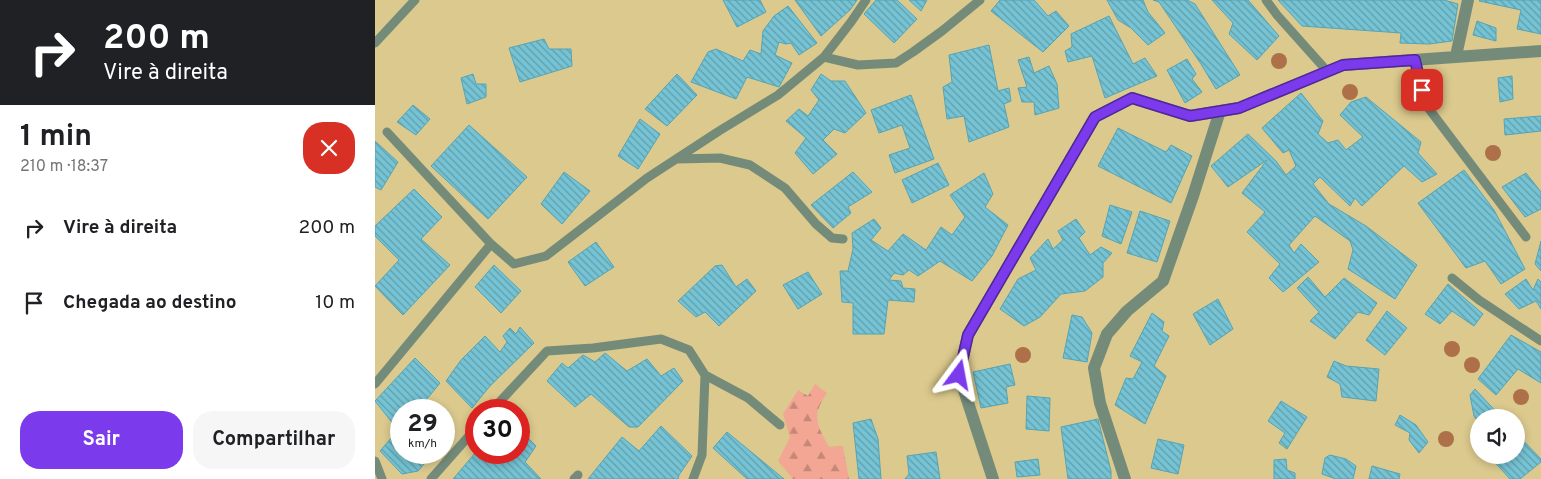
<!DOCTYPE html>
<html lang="pt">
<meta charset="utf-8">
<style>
body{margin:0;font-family:Overpass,sans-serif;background:#f6f6f6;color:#202124;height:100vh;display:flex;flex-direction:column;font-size:19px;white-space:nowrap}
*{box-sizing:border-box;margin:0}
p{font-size:16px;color:#757577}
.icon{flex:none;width:28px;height:28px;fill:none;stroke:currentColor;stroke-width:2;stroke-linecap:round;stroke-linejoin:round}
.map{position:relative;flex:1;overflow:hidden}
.details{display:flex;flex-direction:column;background:#fff;width:375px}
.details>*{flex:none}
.guide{background:#202124;color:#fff;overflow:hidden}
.tools{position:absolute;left:1095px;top:409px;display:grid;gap:10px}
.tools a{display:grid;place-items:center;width:55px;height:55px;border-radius:50%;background:#fff;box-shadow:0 2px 8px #0003;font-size:25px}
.speed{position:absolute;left:15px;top:399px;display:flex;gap:10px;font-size:25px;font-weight:700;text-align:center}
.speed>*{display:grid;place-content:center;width:65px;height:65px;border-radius:50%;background:#fff;box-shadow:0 2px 8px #0003;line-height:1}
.speed small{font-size:12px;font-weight:400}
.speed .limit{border:8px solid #d22;background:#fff;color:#111}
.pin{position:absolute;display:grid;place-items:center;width:42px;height:42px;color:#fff;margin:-21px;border-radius:10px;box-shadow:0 2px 8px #0006}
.me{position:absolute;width:55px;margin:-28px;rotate:13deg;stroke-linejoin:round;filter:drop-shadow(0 0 4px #0008)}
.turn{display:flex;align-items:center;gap:18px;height:105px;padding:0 20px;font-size:22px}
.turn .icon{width:65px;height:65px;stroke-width:2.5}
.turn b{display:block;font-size:35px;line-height:42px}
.round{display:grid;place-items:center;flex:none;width:52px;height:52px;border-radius:20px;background:#f6f6f6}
.head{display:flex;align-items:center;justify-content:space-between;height:85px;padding:0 20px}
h1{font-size:30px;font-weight:700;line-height:38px}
.cta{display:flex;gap:10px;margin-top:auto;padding:10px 20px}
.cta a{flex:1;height:58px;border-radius:20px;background:#7c3aed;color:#fff;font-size:20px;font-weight:700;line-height:58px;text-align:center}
.cta a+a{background:#f6f6f6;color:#202124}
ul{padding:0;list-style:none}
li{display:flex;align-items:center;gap:15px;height:75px;padding:0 20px}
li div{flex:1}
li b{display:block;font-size:19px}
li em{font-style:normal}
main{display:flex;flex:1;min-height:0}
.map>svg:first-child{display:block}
.forest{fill:url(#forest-firs)}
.building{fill:url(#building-back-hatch);stroke:#55a4b4}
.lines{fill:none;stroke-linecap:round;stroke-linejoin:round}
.service{stroke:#748b7a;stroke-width:9}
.minor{stroke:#748b7a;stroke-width:12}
.tree{fill:#ae7049}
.route-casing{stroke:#51269a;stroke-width:12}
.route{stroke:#7c3aed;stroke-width:9}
</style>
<main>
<section class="details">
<div class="guide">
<div class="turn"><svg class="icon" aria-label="right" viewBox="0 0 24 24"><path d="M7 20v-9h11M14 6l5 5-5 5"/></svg><div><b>200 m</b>Vire à direita</div></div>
</div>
<div class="head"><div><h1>1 min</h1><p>210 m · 18:37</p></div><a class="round" style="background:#d93025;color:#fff"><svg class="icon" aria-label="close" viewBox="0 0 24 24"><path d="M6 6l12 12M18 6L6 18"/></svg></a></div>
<ul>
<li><svg class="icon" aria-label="right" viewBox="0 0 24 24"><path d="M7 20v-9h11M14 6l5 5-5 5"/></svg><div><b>Vire à direita</b></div><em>200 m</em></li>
<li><svg class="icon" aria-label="arrive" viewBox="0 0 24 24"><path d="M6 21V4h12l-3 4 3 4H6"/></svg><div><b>Chegada ao destino</b></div><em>10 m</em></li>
</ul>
<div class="cta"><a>Sair</a><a>Compartilhar</a></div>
</section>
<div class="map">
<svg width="1166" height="479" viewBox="0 0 1166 479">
<defs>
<pattern id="forest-firs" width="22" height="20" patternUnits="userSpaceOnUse" patternTransform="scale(1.25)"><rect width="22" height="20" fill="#f3a694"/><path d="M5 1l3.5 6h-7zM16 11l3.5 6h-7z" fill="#c58777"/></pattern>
<pattern id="building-back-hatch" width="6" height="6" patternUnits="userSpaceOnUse" patternTransform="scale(1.25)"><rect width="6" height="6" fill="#75c3d4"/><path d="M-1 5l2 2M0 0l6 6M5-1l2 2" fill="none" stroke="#609eaa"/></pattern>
</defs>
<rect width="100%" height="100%" fill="#dbc98d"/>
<path class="forest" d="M440,384L452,393C436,416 442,425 454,447L468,446L474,479H418L403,461L415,437L408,414L423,390L433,396Z"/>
<path class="building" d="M348,0H385L391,12L362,27Z
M420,0H482L475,10L446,36Z
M501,0H522L542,19L519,43L489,14Z
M534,0H552L546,11Z
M625,0H659L673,16L681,11L694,26L668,52L616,11Z
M732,0H768L773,12L790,33L773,45L756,28L743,20Z
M778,0H812L820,4L865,75L841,89L826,64L784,2Z
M837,0H873L904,36L882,60L854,34L858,23Z
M903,0H1069L1083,4L1077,41L1054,44L1025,43L1026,33L927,26Z
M1105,0H1166V34L1142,29L1146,10L1104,1Z
M413,6L442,43L424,55L416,43L411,44L404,42L400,55L417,63L404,87L372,77L361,99L316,82L333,52L341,49L368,61L375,50L386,54L388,31L399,16Z
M734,16L758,64L770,58L782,76L730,98L717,56L693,62L690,51L697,47L696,34Z
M1102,21L1121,28V41L1098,35Z
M169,39L174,49H196L197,66L145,82L134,48Z
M614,45L623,91L634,88L636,101L629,104L634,127L594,142L589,116L572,119L568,87L577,82L574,55Z
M654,57L659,73L674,66L682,84L684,108L660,115L659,102H647L643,88L652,87L643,60Z
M812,59L821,74L817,79L827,92L810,103L792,70Z
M98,74L101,84H111V97L92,104L86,78Z
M302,74L322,95L292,126L270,109Z
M446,74L456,81H470L491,113L470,133L459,129L448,140L462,154L438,174L420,153L431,138L411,121L424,109L433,116L444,100L436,90Z
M1137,76L1138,99L1125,102L1123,78Z
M926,93L948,121L943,134L953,143L963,140L971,150L988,137L965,115L976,102L991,97L1046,142L1043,153L1062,174L1047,182L1029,166L987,206L980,198L975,206L945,177L938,184L954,204L991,226L1042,265L1020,299L973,269L978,250L975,241L940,216L914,245L919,253L926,244L944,262L908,292L894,278L905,264L872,232L890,212L867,193L892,160L853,187L836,166L873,134L901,161L911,175L921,166L914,150L908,153L887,128Z
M536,95L559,159L520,173L514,155L535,148L527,125L504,133L496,110Z
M38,105L55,119L41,135L22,122Z
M1166,116V131L1130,135L1129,119Z
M265,119L285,134L263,169L243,156Z
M94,125L152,177L113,219L56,166Z
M743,128L791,152L796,145L817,156L796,203L723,166Z
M0,141L23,162L6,190L0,187Z
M563,163L574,185L537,203L527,180Z
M1089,170L1119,210L1150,269L1126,284L1110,261L1091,268L1043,203Z
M189,172L215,191L187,224L166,204Z
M478,172L497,192L473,207L476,213L458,228L436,205Z
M609,173L618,194L610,207L633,225L617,256L597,281L565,261L543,276L534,270L528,275L519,273L514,280L526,281L528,288L540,289L539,302L513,300L509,334H478V303L467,302L465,271H473L478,249L477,233L499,219L506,228L496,240L513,251L528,234L551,250L566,227L577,235L590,217L575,195Z
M1151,173L1166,192V209L1150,217L1127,187Z
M39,189L67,217L46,239L75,265L28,315L0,286L24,260L0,236V226Z
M735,205L757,212L746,244L727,236Z
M765,211L795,221L782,262L752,253Z
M701,219L710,232L704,238L715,255L726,247L737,253L728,263V277L710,291L686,294L665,317L649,326L625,309L643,279L661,270L655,258L673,239L678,249L688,240L683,231Z
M1166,241V271L1160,264Z
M221,242L239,267L210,286L193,262Z
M119,265L146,291L126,313L100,287Z
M347,265L361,287L372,279L381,291L344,326L330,312L321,317L303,301L340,266Z
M433,272L447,294L423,309L408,285Z
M933,277L950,297L969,278L1002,303L994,315L983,312L960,339L935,321L944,312L922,288Z
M1151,279L1158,290L1163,279L1166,282V309L1161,301L1144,309L1130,294Z
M1073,284L1108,314L1099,326L1077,311L1065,324L1050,314Z
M843,299L858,329L835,345L818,314Z
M1012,311L1032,328L1010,355L991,340Z
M777,313L789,322L787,331L794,336L779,366L791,376L770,424L740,405L751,378L758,379L767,362L755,356Z
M697,315L707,317L717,333L712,362L688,358Z
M145,327L159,343L115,386L97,408L71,381L86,360L110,336L125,352L132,342L128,336L135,328L141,334Z
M1136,335L1166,352V383L1143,369L1121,395L1103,379Z
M230,353L252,371L272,359L286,376L299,368L308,381L263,427H254L216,394L200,407L172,381L187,363L193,368L208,355L220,362Z
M40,358L65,383L43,410H26V452H51L55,457L43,471L27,474L5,451L23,430L0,401Z
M959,361L971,366L1004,369L1001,401L967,397L965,384L952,377Z
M635,364L640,385L631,387L633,403L606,408L598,372Z
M1100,389L1127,418H1104V423L1099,416L1095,395Z
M652,396L675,398L674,431L651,429Z
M906,401L932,417L912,449L904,443L910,433L893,421Z
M1025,415L1041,425L1053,442L1044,453L1034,440L1035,433L1020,425Z
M496,419L503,439L506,479H484L478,423Z
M723,419L736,471V479H693L686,427Z
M286,426L317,456L304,475L303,479H213L247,437L264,451Z
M144,429L161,446L150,462L166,479H78L101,452H144Z
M352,432L409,479H372L338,448Z
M1141,433L1166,459V462L1145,479H1135L1115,457L1116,455H1141Z
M783,439L809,445L803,474L776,468Z
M561,452L565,479H530L534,474L532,456Z
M955,455L971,459L981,466L978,479H961L947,474L950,458Z
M663,459L665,475L642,477L640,462Z
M911,459L912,470L920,473V479H899V460Z
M997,466L1025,474L1024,479H994Z"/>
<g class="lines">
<path class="service" d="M891,0L902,15L952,71
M0,43L40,0
M449,57L476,22L491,0
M1039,60L1051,105L1151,237
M12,132L116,244
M301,159L345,158L375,165L410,188L441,224L457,238L468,239
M1077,278L1104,300L1166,341
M330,375L373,398L405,425
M0,384L116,244L139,264L171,256L272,178L344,131L403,95L449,57L483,65L521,63L538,52L567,31L605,0
M117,410L172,351L218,348L286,339L314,350L330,375L327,455L318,479
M0,461L7,479
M56,479L101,428
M199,479L203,475"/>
<path class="minor" d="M1081,56L1093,0
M618,479L584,375L593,335L720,117L757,98L815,116L864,108L968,65L1166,51
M750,479L725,403L719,368L732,334L752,311L788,281L818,196L845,111"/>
</g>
<g class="tree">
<circle cx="904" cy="61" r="8"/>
<circle cx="975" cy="92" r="8"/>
<circle cx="1118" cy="153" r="8"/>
<circle cx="1077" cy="349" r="8"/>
<circle cx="648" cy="355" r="8"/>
<circle cx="1097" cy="365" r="8"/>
<circle cx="1146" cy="397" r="8"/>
<circle cx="1071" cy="439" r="8"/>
</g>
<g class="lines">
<defs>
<path id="route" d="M584,375L593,335L720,117L757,98L815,116L864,108L968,65L1040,60L1047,90"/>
</defs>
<use href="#route" class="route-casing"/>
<use href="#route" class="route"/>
</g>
</svg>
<div class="tools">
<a><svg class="icon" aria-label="sound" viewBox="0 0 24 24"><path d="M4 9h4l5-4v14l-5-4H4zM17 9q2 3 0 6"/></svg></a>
</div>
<div class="speed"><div>29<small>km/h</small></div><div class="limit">30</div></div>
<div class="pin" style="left:1047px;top:90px;background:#d93025"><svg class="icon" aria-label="arrive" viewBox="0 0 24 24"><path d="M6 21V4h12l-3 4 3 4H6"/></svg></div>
<svg class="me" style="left:584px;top:375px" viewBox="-20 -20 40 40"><path d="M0-17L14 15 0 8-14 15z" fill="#7c3aed" stroke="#fff" stroke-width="4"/></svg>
</div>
</main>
